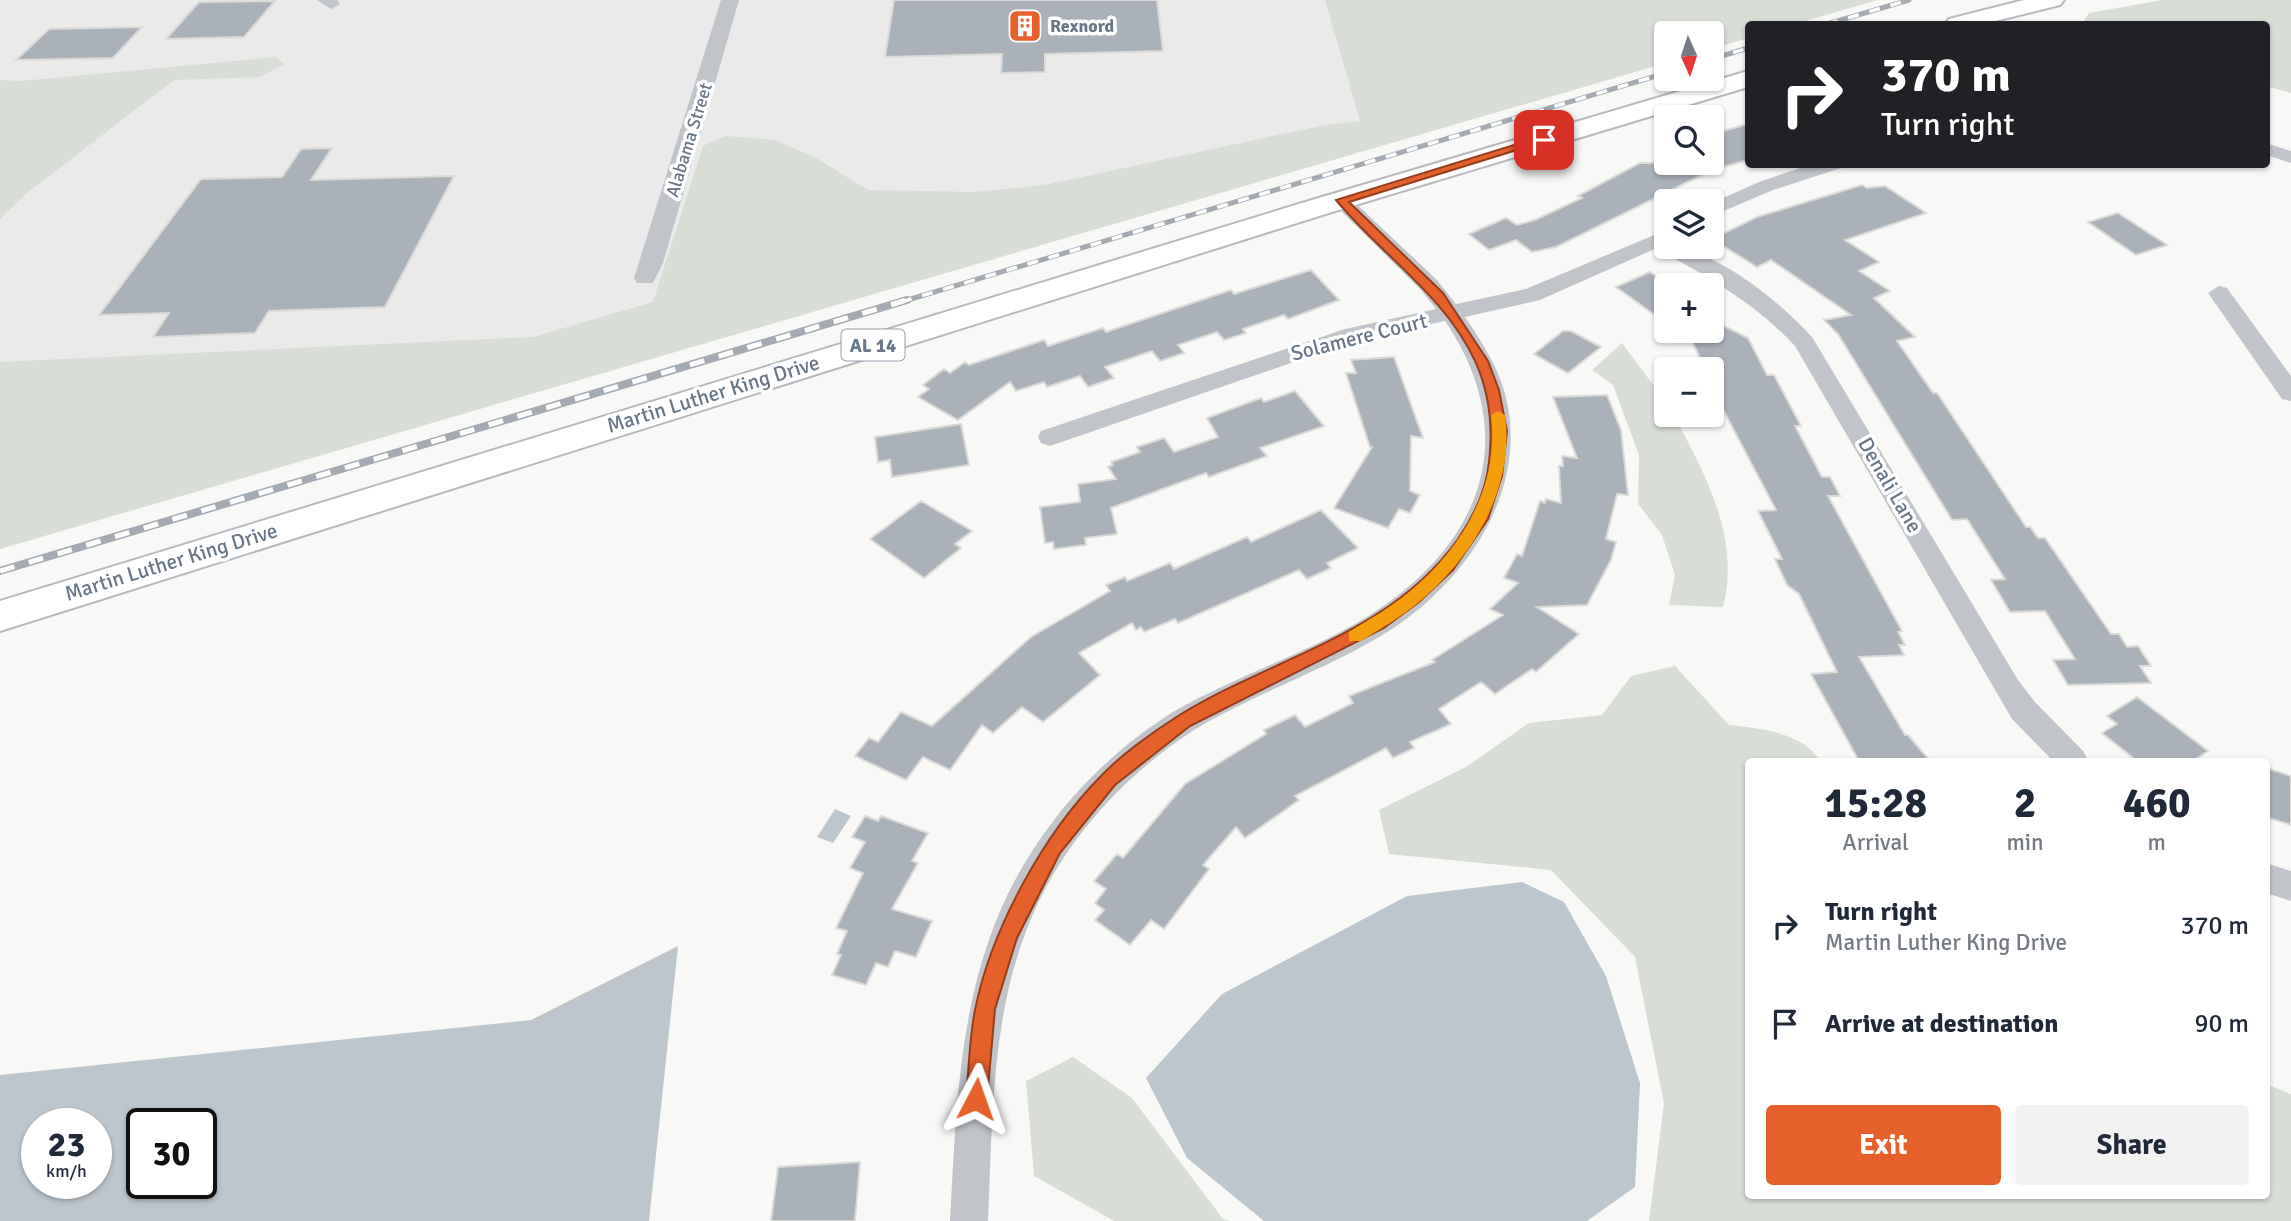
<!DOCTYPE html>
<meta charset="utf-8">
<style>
body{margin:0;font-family:Signika,sans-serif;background:#f2f2f3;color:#1f2937;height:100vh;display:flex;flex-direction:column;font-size:26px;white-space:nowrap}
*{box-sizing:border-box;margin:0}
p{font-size:23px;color:#747a83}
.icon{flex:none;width:38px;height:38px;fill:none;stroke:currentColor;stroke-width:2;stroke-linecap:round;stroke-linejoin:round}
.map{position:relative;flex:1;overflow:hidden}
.drawer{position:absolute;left:1745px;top:758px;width:525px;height:441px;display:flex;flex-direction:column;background:#fff;border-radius:7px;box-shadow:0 2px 5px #0004}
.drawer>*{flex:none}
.guide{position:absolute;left:1745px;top:21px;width:525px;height:147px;border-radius:7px;box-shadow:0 2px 5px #0004;background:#202124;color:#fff;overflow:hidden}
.needle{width:46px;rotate:177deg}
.controls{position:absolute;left:1654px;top:21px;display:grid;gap:14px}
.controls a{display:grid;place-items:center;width:70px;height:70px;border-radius:7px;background:#fff;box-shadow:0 2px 5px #0004;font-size:35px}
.speed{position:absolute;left:21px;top:1108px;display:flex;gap:14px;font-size:35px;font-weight:700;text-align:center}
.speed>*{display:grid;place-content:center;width:91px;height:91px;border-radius:50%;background:#fff;box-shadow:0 2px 5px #0004;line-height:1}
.speed small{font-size:18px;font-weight:400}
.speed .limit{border:4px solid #111;border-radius:10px;background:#fff;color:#111}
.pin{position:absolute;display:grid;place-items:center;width:60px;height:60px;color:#fff;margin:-30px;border-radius:14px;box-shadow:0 4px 10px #0006}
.me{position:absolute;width:77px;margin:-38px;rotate:4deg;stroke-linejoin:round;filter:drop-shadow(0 0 5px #0008)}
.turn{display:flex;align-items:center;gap:24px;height:147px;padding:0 21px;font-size:32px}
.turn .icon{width:91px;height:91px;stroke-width:2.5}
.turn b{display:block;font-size:49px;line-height:60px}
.eta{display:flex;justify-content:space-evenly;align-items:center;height:119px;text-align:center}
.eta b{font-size:42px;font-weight:700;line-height:49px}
.primary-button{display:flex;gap:14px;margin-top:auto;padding:14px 21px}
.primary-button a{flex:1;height:80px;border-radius:7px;background:#e5602a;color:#fff;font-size:28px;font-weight:700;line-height:80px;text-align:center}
.primary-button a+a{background:#f2f2f3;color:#1f2937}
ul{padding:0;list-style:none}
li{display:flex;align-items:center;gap:21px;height:98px;padding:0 21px}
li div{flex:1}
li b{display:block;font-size:26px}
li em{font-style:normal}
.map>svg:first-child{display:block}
.built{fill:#e9eae9}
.green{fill:#d8ded5}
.water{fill:#bcc6cc;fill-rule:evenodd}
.building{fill:#aab1b8;stroke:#dadad8;stroke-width:2}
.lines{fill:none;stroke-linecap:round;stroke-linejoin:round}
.primary-casing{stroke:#b5b9be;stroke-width:4}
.street{fill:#c1c5ca;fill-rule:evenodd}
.primary{fill:#fff;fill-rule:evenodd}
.rail-far1-casing{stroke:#a4aab1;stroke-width:5}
.rail-casing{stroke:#a4aab1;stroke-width:8}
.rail-far1{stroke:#fff;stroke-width:3.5;stroke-dasharray:11;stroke-linecap:butt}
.rail{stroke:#fff;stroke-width:5;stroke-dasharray:15;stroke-linecap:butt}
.route{fill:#e5602a;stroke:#953e1b;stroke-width:2}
.slow{fill:#f59e0b}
.labels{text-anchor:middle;stroke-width:7;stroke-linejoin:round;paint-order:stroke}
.far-poi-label{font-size:18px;font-weight:bold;fill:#677787;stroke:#fff;text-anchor:start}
.far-street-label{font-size:18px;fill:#677787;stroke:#fff}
.shield{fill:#fff;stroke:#95a0ab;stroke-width:2}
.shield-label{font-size:19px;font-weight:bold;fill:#677787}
.street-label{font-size:21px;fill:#677787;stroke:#fff}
</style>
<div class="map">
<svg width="2291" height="1221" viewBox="0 0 2291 1221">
<rect width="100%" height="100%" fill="#f8f9f6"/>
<path class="built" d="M0,0H1820L1666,33L0,531Z"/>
<path class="green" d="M1325,0H1878L1795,24H1748V38L1712,49V33H1666V63L0,549V362L533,337L653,302L703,146L726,136L775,140L816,158L868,190L975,192L1045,185L1325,125L1360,121Z
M2162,0H2291V93L2266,86V24H2082L2089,13Z
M276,57L284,64L260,77L174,80L27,193L0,219V80L21,81Z
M1622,343L1666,402V415H1674C1705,475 1741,538 1723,607L1669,605L1675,575L1662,535L1638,504L1639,455L1613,385L1592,370Z
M1675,666L1729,725C1758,728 1803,732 1820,761H1748V1195H2266V1084L2291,1094V1221H1649L1664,1104L1635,957L1551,870L1389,854L1379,810L1466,767L1529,723L1602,715L1631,676Z
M1073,1057L1132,1098L1223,1219L1231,1221H1114L1034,1176L1026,1081Z"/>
<path class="water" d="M835,809L851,816L833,843L817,837Z
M1522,882L1564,902L1606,976L1640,1083L1635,1187L1587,1221H1264L1187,1158L1146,1078L1222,994L1407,896Z
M678,946L649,1221H0V1075L531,1020ZM37,1124H96V1183H37ZM142,1124H201V1183H142Z"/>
<path class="building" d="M894,0H1157L1163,51L1045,54V72L1001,73L1002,54L885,57Z
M275,1L244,37L166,39L199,2Z
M142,27L113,58L16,60L49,29Z
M1748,124V160L1712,170L1556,247L1532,252L1516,240L1489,250L1469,234L1506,218L1517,225L1535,220L1582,198L1578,196L1640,163H1712V134Z
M332,148L311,180L454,176L385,307L269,311L255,333L153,337L169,313L99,315L201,179L282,177L301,149Z
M1862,185L1867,188L1885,186L1926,213L1845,240L1879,262L1859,271L1890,291L1874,298L1915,337L1897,341L1933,393H1937L2026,527H2030L2038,538H2045L2111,634H2119L2127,647L2138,646L2151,666H2140L2151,683L2068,685L2053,660L2075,659L2045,611L2010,612L1991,580L2005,579L1967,519L1952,520L1838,334L1824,320L1851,315L1771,260L1757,267L1712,239L1757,217Z
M2118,213L2167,245L2136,255L2088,222Z
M1311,270L1339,300L1288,319L1284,315L1243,329L1246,333L1224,340L1217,332L1178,345L1184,353L1160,361L1152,351L1105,367L1114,378L1088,387L1080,376L1047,387L1044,382L1016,391L1010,382L958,420L918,397L929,389L923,385L944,369L950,373L965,362L969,365L1044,340L1048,346L1103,328L1106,332L1231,290L1234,294Z
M1650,272L1666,283V323L1616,287Z
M1712,320L1748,338L1767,375H1774L1801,426H1795L1822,477H1830L1840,496H1828L1902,631L1898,632L1905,645H1899L1904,655L1859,657L1905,735H1908L1930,761H1859L1811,674L1837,672L1799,594L1787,585L1775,559H1782L1758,511L1776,510L1716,396H1712V364H1703L1687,331H1712Z
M1563,331H1571L1601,347L1568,373L1534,354Z
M1394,357L1423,438L1411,436L1410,491L1420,495L1410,513L1399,509L1388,528L1334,508L1372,447H1370L1346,373H1356L1351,360Z
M1295,391L1324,426L1260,448L1267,456L1209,477L1206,473L1111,508L1117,534L1085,538L1086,545L1054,549L1053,542L1045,543L1040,507L1080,502L1078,484L1116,479L1108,467L1113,465L1111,462L1140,452L1137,447L1164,438L1174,452L1218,437L1207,418L1261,398L1264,402Z
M1607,395L1621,430L1628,495L1617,494L1606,539L1616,542L1611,560L1587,605L1537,607L1579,634L1536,672L1532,669L1495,694L1481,682L1439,709L1451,724L1410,742L1414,748L1393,758L1386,748L1295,796L1299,800L1245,838L1236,827L1203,865L1209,869L1164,929L1151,920L1130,945L1095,920L1104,910L1095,903L1106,889L1094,881L1117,854L1123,858L1185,784L1266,734L1264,730L1295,715L1305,727L1353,703L1349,696L1435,662L1432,660L1503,615L1490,609L1518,583L1504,578L1517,554L1522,556L1540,501L1545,503L1546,499L1561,503L1559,466H1563L1562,456L1577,458L1553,397Z
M961,424L969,465L892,477L890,460L878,462L875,437Z
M921,501L972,531L955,544L961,548L924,578L870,539Z
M1321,510L1358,548L1327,563L1331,568L1307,579L1299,570L1178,623L1175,619L1144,632L1141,627L1136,630L1132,623L1079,653L1100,675L1043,722L1022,707L993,733L982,725L950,770L923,757L906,780L855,756L869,738L878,742L901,712L932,726L1031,637L1110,591L1106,585L1125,577L1127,581L1170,563L1174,569L1247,537L1251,542Z
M2137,697L2208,751L2193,761H2137L2102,733L2117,724L2107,716Z
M2266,768L2291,776V825L2266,817Z
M865,816L878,821L881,816L928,833L912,861L918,863L892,909L932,921L916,957L895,951L888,967L876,963L866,985L832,975L841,955L837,954L847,931L836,928L863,873L850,868L865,842L852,837Z
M860,1162L855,1221H771L778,1167Z"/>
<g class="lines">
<defs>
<path id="primary" d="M2024,0H2064L2060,5L1983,24H1945L1949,19Z
M1748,71V87L1332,212L0,631V601L1312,200Z"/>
</defs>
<use href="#primary" class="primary-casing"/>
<path class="street" d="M317,0H337L340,4L331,9Z
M721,0H739L663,263L653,283H637L634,278Z
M2266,143L2291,151V163L2266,155Z
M1812,164H1844L1841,168L1773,190L1712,216V203L1759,182Z
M1341,194L1348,196L1437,280L1456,304L1526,289L1666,230V247C1714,247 1780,302 1812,337L2018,680L2034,701L2084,752L2088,761H2053L2012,719L1795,346C1757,305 1711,278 1662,252L1659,247L1540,300L1465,317C1480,339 1495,362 1503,387C1534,486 1466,584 1384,634C1324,671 1255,693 1194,730C1149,759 1108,797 1076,840C990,956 994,1084 988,1221H950C958,1076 960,941 1054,820C1086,778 1128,740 1173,712C1235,676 1304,655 1365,618C1481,547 1524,438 1445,321L1358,340L1050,446L1041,443L1038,437L1041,431L1345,329L1436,309L1421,290L1334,204L1331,200L1334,196Z
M2219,286L2227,288L2291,376V401L2282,399L2208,293Z
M2266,863L2291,871V901L2266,893Z"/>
<use href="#primary" class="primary"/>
<defs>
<path id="rail-far1" d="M1827,24L1909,0
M1712,59L1748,48
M901,302L1666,73"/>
<path id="rail" d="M0,571L907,300"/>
</defs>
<use href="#rail-far1" class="rail-far1-casing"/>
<use href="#rail" class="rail-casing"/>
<use href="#rail-far1" class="rail-far1"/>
<use href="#rail" class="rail"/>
</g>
<path class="route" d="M1540,137L1549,140L1349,202L1443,293L1488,361L1499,390L1507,431L1502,476L1488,519L1453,570L1419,602L1384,628L1190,726L1115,785L1060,853L1017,938L995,1009L987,1099L984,1107L976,1110L969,1107L966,1099C969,1070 969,1039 975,1010C991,929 1044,833 1102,775C1121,755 1154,731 1178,716C1273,657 1390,635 1458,539C1474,516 1486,491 1489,462C1493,428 1490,395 1476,363C1445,295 1382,256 1336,200Z"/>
<path class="slow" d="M1498,411L1505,415C1515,488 1473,557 1419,602C1401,617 1380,629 1361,641H1349V632C1368,620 1390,608 1408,593C1461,550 1500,486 1491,415Z"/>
<defs>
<symbol id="building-square" viewBox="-11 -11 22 22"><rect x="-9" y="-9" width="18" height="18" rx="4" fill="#e5602a" stroke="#fff"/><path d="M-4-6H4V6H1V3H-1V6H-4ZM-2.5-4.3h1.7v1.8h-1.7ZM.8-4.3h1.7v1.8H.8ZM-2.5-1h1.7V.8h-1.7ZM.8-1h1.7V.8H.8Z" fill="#fff"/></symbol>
</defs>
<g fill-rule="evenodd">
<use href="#building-square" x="1006" y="7" width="38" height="38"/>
</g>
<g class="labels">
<g class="far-poi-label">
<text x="1050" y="32">Rexnord</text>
</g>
<g class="far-street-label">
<text transform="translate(689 140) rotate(-73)" y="6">Alabama Street</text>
</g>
<rect class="shield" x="841.5" y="329.5" width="63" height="31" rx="5"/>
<g class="shield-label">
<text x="873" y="352">AL 14</text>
</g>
<g class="street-label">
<text transform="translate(1359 337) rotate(-14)" y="7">Solamere Court</text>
<text transform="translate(713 394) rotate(-17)" y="7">Martin Luther King Drive</text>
<text transform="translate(1890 485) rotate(60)" y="7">Denali Lane</text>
<text transform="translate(171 562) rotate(-17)" y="7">Martin Luther King Drive</text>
</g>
</g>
</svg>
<div class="controls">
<a><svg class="needle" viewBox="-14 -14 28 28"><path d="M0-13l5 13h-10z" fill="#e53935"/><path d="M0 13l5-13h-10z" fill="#747a83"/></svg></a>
<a><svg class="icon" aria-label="search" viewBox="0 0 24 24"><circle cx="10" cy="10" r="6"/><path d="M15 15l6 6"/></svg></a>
<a><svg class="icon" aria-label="layers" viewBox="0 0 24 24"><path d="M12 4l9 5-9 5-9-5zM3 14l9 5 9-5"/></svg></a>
<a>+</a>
<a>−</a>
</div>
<div class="speed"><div>23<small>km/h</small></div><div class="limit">30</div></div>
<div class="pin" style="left:1544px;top:140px;background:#d93025"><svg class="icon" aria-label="arrive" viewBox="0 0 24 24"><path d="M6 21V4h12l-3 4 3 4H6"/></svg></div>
<svg class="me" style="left:976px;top:1099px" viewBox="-20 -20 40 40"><path d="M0-17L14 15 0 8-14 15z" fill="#e5602a" stroke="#fff" stroke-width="4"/></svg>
<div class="guide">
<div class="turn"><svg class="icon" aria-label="right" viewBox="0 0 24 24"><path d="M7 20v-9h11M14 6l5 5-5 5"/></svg><div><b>370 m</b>Turn right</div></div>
</div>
<section class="drawer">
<div class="eta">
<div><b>15:28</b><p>Arrival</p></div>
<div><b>2</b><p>min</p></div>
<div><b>460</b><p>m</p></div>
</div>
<ul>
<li><svg class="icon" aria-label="right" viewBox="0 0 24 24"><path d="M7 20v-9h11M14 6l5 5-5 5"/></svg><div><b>Turn right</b><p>Martin Luther King Drive</p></div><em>370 m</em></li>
<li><svg class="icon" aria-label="arrive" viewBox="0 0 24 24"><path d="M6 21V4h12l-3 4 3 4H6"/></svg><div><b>Arrive at destination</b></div><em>90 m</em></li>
</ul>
<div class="primary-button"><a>Exit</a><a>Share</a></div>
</section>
</div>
